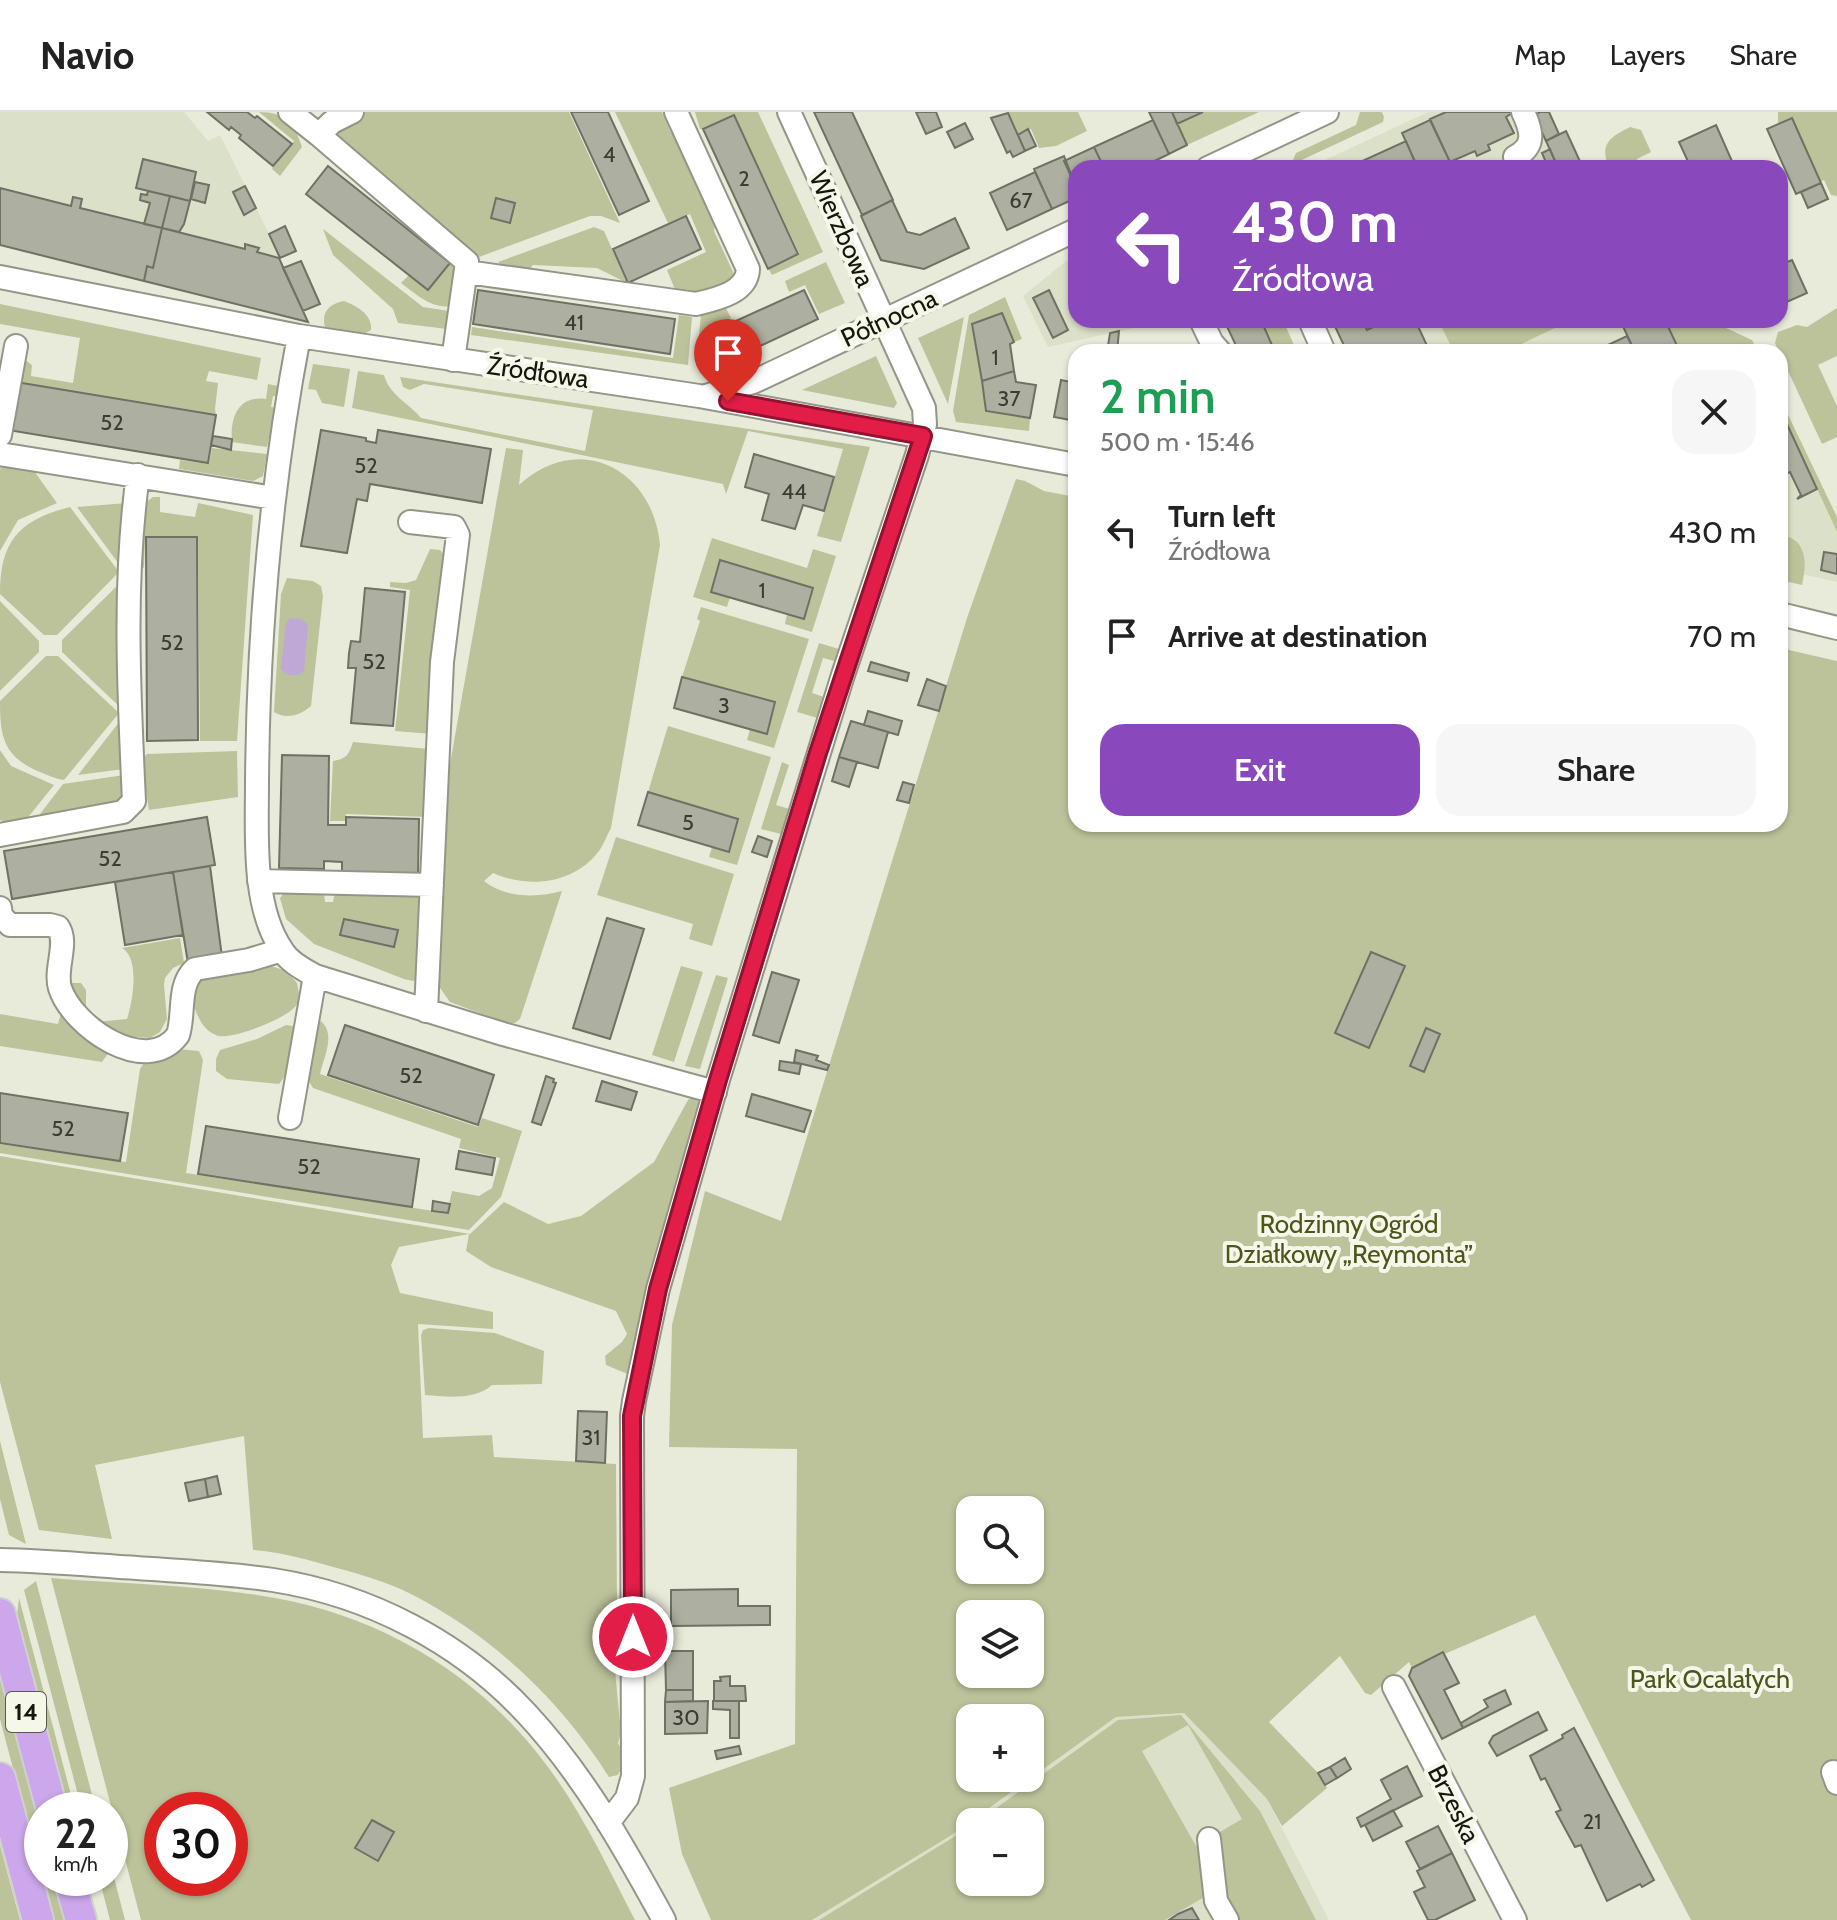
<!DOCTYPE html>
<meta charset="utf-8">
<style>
body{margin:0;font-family:Cabin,sans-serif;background:#f6f6f6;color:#222;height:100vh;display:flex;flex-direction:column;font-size:30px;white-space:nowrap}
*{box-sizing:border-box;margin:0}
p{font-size:26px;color:#767676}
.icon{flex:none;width:44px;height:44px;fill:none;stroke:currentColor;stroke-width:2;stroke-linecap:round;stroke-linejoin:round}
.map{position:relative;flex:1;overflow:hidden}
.panel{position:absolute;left:1068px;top:232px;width:720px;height:488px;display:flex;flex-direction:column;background:#fff;border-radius:24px;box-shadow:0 2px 6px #0004}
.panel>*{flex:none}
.hud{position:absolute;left:1068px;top:48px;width:720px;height:168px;border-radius:24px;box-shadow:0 2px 6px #0004;background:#8a48bd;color:#fff;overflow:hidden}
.tools{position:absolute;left:956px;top:1384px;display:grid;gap:16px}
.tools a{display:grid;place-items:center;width:88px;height:88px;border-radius:16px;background:#fff;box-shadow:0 2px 6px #0004;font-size:40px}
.speed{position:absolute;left:24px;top:1680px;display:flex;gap:16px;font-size:40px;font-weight:700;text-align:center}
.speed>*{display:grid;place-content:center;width:104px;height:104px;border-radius:50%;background:#fff;box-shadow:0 2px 6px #0004;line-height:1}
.speed small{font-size:20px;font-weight:400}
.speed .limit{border:12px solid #d22;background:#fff;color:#111}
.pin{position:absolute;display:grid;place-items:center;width:68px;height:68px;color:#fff;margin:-82px -34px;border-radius:50% 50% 50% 0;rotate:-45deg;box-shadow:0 0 8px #0007}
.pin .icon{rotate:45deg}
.me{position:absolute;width:88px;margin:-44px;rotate:0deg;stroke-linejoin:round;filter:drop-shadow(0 0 6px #0008)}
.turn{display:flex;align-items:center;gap:28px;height:168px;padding:0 32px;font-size:36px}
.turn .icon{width:104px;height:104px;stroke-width:2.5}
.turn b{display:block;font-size:56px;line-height:68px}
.round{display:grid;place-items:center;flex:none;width:84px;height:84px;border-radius:24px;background:#f6f6f6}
.head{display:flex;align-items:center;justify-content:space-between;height:136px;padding:0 32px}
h1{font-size:48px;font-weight:600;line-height:60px;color:#1e9e55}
.action{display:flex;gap:16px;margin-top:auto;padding:16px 32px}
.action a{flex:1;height:92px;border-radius:24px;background:#8a48bd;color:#fff;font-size:32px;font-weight:600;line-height:92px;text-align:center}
.action a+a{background:#f6f6f6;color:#222}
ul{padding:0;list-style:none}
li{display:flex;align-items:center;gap:24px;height:104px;padding:0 32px}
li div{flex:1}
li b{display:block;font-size:30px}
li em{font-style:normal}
header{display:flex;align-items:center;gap:48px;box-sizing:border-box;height:112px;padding:0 40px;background:#fff;border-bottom:2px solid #e0e0e0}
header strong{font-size:38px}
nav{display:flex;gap:44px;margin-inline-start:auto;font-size:28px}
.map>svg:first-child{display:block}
.built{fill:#dbe0c8}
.green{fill:#bcc39a;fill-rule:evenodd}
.water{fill:#c0a8d6}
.building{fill:#adb0a0;stroke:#6e7163;stroke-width:2}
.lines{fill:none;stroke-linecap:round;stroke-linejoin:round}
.minor-casing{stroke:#939687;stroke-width:26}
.major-casing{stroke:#d0d0cf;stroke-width:34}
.minor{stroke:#fff;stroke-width:22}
.major{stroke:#cca7eb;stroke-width:30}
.route-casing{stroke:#92132f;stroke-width:20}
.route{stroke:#e11d48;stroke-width:14}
.labels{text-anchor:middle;stroke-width:8;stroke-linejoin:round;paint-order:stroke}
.number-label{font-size:22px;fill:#3b3c34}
.shield{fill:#f5f8e8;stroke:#585a51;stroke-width:2}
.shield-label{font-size:24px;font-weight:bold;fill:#151610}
.street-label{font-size:26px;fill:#151610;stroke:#f5f8e8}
.park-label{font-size:26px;fill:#4e541b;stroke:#f5f8e8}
</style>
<header>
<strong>Navio</strong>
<nav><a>Map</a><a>Layers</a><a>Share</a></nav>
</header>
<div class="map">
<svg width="1837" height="1808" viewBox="0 0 1837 1808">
<rect width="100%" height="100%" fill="#e8ebda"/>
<path class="built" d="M0,0H184L208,29L220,23L269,122L308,210L0,133Z
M1428,0H1533L1558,56H1308Z
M1076,141V208H1170L1048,235L1023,184Z
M1332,208H1665L1680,240H1347Z
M1780,297L1837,420V470L1780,457Z
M1184,1601L1267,1687L1329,1808H812L970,1710V1770H1030V1710H970L1116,1605Z"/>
<path class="green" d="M259,0C285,0 294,11 302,35L280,64L272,57L294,29Z
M361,0H569L620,111L601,104H590L479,145L339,33L335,21Z
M615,0H662L670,19L686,37L717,105L714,119L734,162L717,183L676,180L667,158L706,140L690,102L668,111Z
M695,0H758L823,140L772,163L768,156L799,141L735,4L704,17H700Z
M1008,0H1078L1087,19L1056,34L1039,36L1031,17L1018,23Z
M1203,0H1259L1187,33L1177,12Z
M1360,0H1382L1384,5L1383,10L1291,53L1296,41L1356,13Z
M1778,0H1837V84L1831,83L1824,68L1819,70L1790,6L1778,11Z
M1630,15L1641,18L1651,40L1637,47L1641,56H1609C1599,32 1610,25 1630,15Z
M594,115L604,119L627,171L597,156L533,153L524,163L508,160L498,150Z
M323,117L423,195L449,199L447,217L398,211L393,197L333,143Z
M436,132L456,152L451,194C431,197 416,182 401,171L409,163L429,178L450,151L432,137Z
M826,150L845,191L819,202L805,173L789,180L785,169Z
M1005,185L1022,227L1014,230L1002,201L973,212L986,298L1030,306L1029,319L956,310L953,299L969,203Z
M344,189C357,194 373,203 371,218L364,222L325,216C321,200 329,192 344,189Z
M0,192L261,246L257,268L209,259L206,269L218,271L215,297L216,303L16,270L24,247L32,253L31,264L73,271L80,226L0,212Z
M726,196L731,206L712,216L726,249L710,254H696L701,203Z
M1837,196V244L1818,253L1837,294V325L1822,332L1775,231L1778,220L1797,213L1807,215Z
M679,203L692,205L688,253L471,223L472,215L673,246Z
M964,205L948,292L918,226Z
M1261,208H1283L1297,240H1275Z
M1438,208H1563L1565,211L1505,240H1454Z
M1665,208H1719L1726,216L1752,228L1758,240H1753L1750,233L1735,240H1680Z
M876,244L897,291L894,296L802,278Z
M313,252L350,257L344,295L322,291L316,278L308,277Z
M358,259L384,263C390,284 408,290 421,306L585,339L593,298L424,272L410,278L403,275L400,265L870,335L841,430L817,424L843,337L748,319L726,382L723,372L352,296Z
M268,272L283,275L281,285L273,284L271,295L278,296L274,326H269L267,335L232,330C230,307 237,283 266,287Z
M1780,286L1837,405V420L1780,297Z
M212,336L267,342L263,364L253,369L179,357L180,348L209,352Z
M506,336L523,338L519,373C579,318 653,357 660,433L611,716C607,723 604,732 599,739C574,772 529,777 493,761L484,769C505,786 537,786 562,779L520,907L515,911H506L450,890L438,873L447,669Z
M10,348L29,352L57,391L18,408L0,439V358L1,354Z
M1016,367L1025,369L1044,379L1076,385V712H1780V536L1837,549V1808H1691L1620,1672L1535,1503L1412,1556L1409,1550L1371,1583L1365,1581L1340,1544L1269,1610L1318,1661L1327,1676L1282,1714L1267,1687L1184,1601L1116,1605L950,1724L812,1808H711L682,1742L669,1676L795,1632L797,1337L669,1335L672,1213L705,1079L781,1109L967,506ZM970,1398H1030V1458H970ZM970,1502H1030V1562H970ZM970,1606H1030V1666H970Z
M153,385H160V400L195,405L198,391L253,403L237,629H200L198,424L145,425L144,456L141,454L145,391Z
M127,391L121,455L77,395Z
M70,395L119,460L57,523H44L0,482C0,429 19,408 70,395Z
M1789,425C1808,433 1806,455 1802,473L1780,468V427Z
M712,426L807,456L813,437L836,444L812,520L785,512L787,502L804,507L813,476L720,448L711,479L730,485L727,495L693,485Z
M430,437L440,438L446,445L432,622L395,619L410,478L390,475V470L406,471L416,468Z
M287,466L313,469L321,474L323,484L311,594C301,603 286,608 274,600L281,482Z
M122,469L123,598L62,540V528Z
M0,489L39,529V540L0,579Z
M701,495L809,527L774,636L747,628L750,617L775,590L682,565L700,509L697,507Z
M819,531L842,538L838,550L823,546L812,581L827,586L821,607L797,600Z
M46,544H58L119,601L64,668C55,667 48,663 40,660C4,645 0,626 0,589Z
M120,609L124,657L78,663Z
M668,614L771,645L737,753L709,745L712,735L738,707L648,680Z
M353,630L429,637L425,705L346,702L345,709H330L333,649C347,647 349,642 353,630Z
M0,638L11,654L54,673L25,709L9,711L0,708Z
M237,639L238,685L149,698L141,648L147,642Z
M782,650L789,653L776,693L793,698L785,723L761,717Z
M124,663L123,688L115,693L37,706L63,672Z
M616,725L734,762L712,834L689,827L693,812L597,783Z
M286,778L324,781L325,790H333L335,780L417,781L423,786L419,865L413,869L404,867L314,832L286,807L280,786Z
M180,826L184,851L173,856L165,866L164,873L167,907L160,920L150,926L112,924L74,894L69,871H81L86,878V899L96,910L127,907C133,889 140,846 122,836Z
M269,853L286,859L297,871C298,877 300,885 298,890C294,905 233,927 219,924C211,922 204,916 200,908C191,892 193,884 199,867Z
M681,854L703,860L674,950L652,943Z
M716,863L728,866L700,957L685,954Z
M62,898L109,940L102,950L0,934V902L58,912Z
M321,909C336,923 324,944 320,962L478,1015L482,1006L522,1019L501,1085L469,1118L0,1041V1032L126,1050L140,957L144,951L178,937L199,939L203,948L186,1061L447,1101L452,1079L479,1084L492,1076L500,1046L459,1036L461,1027L313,976L306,964L316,912Z
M286,913L293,914L295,919L289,959L279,972L227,967L216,959V947L220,938L257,927Z
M693,985L698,989L701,997L630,1263L606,1253L605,1244L622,1230L627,1222L616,1199L491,1155L466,1139L469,1122L399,1135L391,1153L400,1181L493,1200V1217L418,1212L423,1326L492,1323L494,1345L616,1352L617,1488L614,1547L621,1621L618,1631C625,1643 624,1651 618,1663L609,1665C561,1589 494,1525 413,1483C386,1469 355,1461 326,1453C302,1446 278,1440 253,1438L244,1324L95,1353L112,1427L39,1418L0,1270V1044L470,1122L504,1090L548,1112L581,1104L654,1050L688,988Z
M429,1216L495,1221L544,1239L542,1272L492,1273C476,1288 446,1285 425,1283L421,1223L423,1218Z
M0,1329L26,1432L9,1423L0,1387Z
M51,1466C123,1472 204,1473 275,1486C384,1505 483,1566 548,1655C583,1702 608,1756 635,1808H141ZM162,1698H230V1766H162Z
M36,1469L96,1698H82L24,1478Z
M19,1486L75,1698H69L17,1503Z
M0,1558L42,1718V1766H55L66,1808H53L0,1607Z
M1181,1603L1260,1699L1316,1808H1237L1223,1782L1213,1724L1242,1707L1188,1613L1142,1639L1196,1734L1204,1730L1206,1784L1165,1808H819L970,1715V1770H1030V1710H977L1118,1608Z
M0,1733L20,1808H0Z
M110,1750L125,1808H110L99,1766H110Z"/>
<path class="water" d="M290,506L302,507L308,513L304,559C298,566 286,564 281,557L286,511Z"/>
<path class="building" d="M207,0H247L255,6L257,4L292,32L273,54L239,26L241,23L231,15L229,18Z
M571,0H608L649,89L619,103Z
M814,0H852L893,88L862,103Z
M916,0H936L942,15L926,22Z
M1149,0H1172L1187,33L1169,42Z
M1172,0H1203L1177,12Z
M1446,0H1514L1506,5L1514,21L1488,33L1490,38L1477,44L1475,39L1450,50L1430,7Z
M1540,0H1549L1559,22L1546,29L1534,3Z
M1008,1L1025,39L1013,45L1010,39L1007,41L991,6Z
M734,3L798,142L768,157L703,17Z
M1792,6L1821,71L1796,82L1767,17Z
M1153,8L1169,42L1140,56H1104L1094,35Z
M1430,8L1450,50L1439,56H1418L1402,21Z
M965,11L973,27L955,36L947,20Z
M1716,13L1735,56H1691L1679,30Z
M1028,17L1036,34L1025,39L1018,23Z
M1566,19L1572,32L1583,56H1558L1546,29Z
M1406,29L1417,55L1350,56L1349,55Z
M1094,35L1104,56H1076V75L1064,49Z
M1550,37L1558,56H1545L1548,55L1542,41Z
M1064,44L1076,75V86L1052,97L1034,57Z
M143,47L196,60L190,89L136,76Z
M328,54L450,151L428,178L306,82Z
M1035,60L1052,97L1007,118L990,81Z
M195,70L209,73L205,91L191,87Z
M1821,71L1828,87L1808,96L1801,80Z
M245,74L256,96L244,103L233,80Z
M0,76L71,94L73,85L82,87L80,96L162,116L153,156L147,154L144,169L0,133Z
M148,79L170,84L162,116L144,112L150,91L140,88L141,82L147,83Z
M170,84L190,89L184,112L179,120L162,116Z
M496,86L515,91L510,111L491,106Z
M892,88L907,120L920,123L955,106L969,136L924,157L881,148L861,104Z
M686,104L701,137L628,171L613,137Z
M285,114L296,139L280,146L269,122Z
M162,116L245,137V132L259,136L257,140L279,146L308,210L144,169L147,154L153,156Z
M1792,148L1807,181L1780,193V153Z
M301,149L320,192L303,199L283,156Z
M478,178L675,207L670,242L473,212Z
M804,178L818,207L730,248L716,218Z
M1049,178L1068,218L1053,226L1033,186Z
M1002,201L1014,230L1010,232L1014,259L982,269L972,212Z
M1224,208H1261L1275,240H1239Z
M1332,208H1362L1367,218L1389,208H1415L1430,240H1347Z
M1620,208H1665L1680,240H1635Z
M1119,219L1117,240H1107L1110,221Z
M1627,224L1635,240H1593Z
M1014,259L1016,270L1036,273L1030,306L986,299L982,269Z
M1061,268L1076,271V309L1054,305Z
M16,270L216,303L208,351L8,318Z
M1780,297L1817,377L1797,387L1801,383L1790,360L1786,362L1780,350Z
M321,318L366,326V329L376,331L378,318L491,337L482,391L370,372L367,389L357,387L347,441L301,434Z
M213,324L232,327L231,338L211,333Z
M754,342L834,365L824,399L803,393L795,417L762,408L769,382L745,375Z
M146,425H197L198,628L147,629Z
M1824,440L1837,442V462L1821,458Z
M720,448L813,476L804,507L711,480Z
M365,476L405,480L393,614L351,611L356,556H348L349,541L351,529L360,530Z
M871,550L909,561L907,569L868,559Z
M682,565L775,590L767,622L674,596Z
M927,567L946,574L939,599L918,593Z
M868,599L902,609L898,623L864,613Z
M851,609L888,620L878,656L839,645Z
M282,643L329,644L328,713H346V705L419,707L418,762L342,760V750L324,749V757L279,756Z
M839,645L857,650L849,675L832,669Z
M903,670L914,673L909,691L897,688Z
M648,680L738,707L729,740L638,713Z
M207,705L215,753L12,787L4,739Z
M758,724L772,729L767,745L752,740Z
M210,754L222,845L188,851L173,760Z
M173,760L183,823L125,833L115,770Z
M607,806L644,817L610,927L573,916Z
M344,807L398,818L394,835L340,823Z
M1371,840L1405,854L1369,936L1335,921Z
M772,860L799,868L779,931L753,923Z
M345,913L494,963L478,1013L328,963Z
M1426,916L1440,922L1424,960L1410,954Z
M796,938L818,944L816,948L829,953L827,958L794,950Z
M780,949L801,952L799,962L779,958Z
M546,964L554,967L553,970L556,971L541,1013L532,1010Z
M602,969L637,980L631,998L596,989Z
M0,981L128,1001L120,1049L0,1031Z
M752,982L811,999L804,1020L746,1004Z
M206,1014L419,1047L412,1095L198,1062Z
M459,1039L495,1046L492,1063L456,1057Z
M433,1089L450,1092L448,1101L432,1099Z
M578,1299L607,1300L605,1351L576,1349Z
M217,1364L221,1382L208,1385L205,1367Z
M205,1367L208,1385L189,1389L185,1371Z
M738,1477V1494H770V1513L671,1514V1478Z
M665,1539H693V1578H666Z
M1443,1540L1459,1571L1444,1578L1463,1616L1442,1627L1409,1564L1412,1556Z
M730,1564V1574H745L746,1589H714V1569H721L720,1565Z
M666,1578H693V1589L665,1590Z
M1505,1578L1511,1592L1463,1616L1461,1611L1488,1595L1484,1588Z
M708,1589L707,1621L665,1622V1590Z
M713,1589H739V1626H730V1598L713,1597Z
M1538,1600L1547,1618L1497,1644L1489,1631L1493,1624Z
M1574,1616L1654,1768L1642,1775L1640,1772L1607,1789L1581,1733L1575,1735L1556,1700L1561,1698L1545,1666L1541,1668L1530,1644L1563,1626L1562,1623Z
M739,1634L741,1642L717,1647L715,1639Z
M1345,1646L1351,1657L1337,1666L1330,1655Z
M1407,1654L1422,1684L1361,1715L1357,1706L1391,1687L1381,1668Z
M1330,1655L1337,1666L1325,1673L1318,1661Z
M1393,1698L1402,1714L1373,1729L1365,1713Z
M372,1708L394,1720L378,1749L355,1736Z
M1438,1714L1452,1741L1420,1757L1406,1730Z
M1452,1741L1475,1788L1435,1808H1428L1414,1780L1425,1775L1417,1759Z
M1192,1796L1199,1808H1169L1178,1802Z"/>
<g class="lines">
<defs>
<path id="minor" d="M290,0L319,23
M352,0L332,10L319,23L467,150L453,248
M1515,45C1536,34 1532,19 1523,0
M1208,56L1327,0
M467,160L696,192C716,187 747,181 748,157L676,0
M0,165L299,224L699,284L1076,353
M1201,208L1212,231L1220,240
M1310,208L1324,240
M299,224C271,371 258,522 257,672C257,722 252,795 282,838C289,850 303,857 315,864L503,922L715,980
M709,283L753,270L1076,118
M0,323L16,234
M0,342L274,386
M410,410L454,415L458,423L442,550L426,899
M1780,502L1837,516
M0,723L123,700L134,689C129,581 123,470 138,363
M259,769L432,773
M0,796L1,804L10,813H50L58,815C69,831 54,857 60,876C72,914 146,966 178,923C185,901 177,874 195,857L249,848L282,838
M290,1006L315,864
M0,1448C51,1449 101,1454 152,1457C192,1460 233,1462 273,1468C369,1483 460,1530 526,1601C583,1662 624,1735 664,1808
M1394,1575L1515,1808
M1833,1660L1837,1671
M608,1711L627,1686L633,1664L632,1304L634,1289L658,1177L718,968L843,563L917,343L925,312L924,296L789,0
M1209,1727L1216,1789L1227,1808"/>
<path id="major" d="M0,1502L52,1698
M0,1666L38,1808
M69,1766L81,1808"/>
</defs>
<use href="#minor" class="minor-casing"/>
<use href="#major" class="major-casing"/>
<use href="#minor" class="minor"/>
<use href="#major" class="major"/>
</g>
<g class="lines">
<defs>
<path id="route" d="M633,1525L632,1304L658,1177L718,968L818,641L923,324L728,289"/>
</defs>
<use href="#route" class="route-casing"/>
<use href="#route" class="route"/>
</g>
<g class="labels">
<g class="number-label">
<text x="609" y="50">4</text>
<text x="744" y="74">2</text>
<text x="1021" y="96">67</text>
<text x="574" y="218">41</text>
<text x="995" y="253">1</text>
<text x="1009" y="294">37</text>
<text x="112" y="318">52</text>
<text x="366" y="361">52</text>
<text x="794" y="387">44</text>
<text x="762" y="486">1</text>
<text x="172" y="538">52</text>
<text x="374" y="557">52</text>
<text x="724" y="601">3</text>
<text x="688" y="718">5</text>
<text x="110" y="754">52</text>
<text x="411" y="971">52</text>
<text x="63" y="1024">52</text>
<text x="309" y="1062">52</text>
<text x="591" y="1333">31</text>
<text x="686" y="1613">30</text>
<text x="1592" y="1717">21</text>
</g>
<rect class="shield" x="6" y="1580" width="40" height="40" rx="6"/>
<g class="shield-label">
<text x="26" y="1608">14</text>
</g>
<g class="street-label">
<text transform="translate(842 117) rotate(66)" y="9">Wierzbowa</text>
<text transform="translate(889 206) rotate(-25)" y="9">Północna</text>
<text transform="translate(538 260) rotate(8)" y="9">Źródłowa</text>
<text transform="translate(1454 1692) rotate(63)" y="9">Brzeska</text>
</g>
<g class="park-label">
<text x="1349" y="1121">Rodzinny Ogród<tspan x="1349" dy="30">Działkowy „Reymonta”</tspan></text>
<text x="1710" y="1576">Park Ocalałych</text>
</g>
</g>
</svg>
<div class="tools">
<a><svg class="icon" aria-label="search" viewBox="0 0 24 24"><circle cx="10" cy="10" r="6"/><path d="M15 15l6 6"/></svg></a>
<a><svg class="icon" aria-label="layers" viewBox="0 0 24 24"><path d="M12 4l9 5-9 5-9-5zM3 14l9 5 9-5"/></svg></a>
<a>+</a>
<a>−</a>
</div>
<div class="speed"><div>22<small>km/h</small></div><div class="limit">30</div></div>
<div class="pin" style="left:728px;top:289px;background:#d93025"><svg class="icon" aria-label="arrive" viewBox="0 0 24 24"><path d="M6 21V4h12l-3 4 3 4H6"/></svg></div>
<svg class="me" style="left:633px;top:1525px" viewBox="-20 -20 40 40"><circle r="17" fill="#e11d48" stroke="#fff" stroke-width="3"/><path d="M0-11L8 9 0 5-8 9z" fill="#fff"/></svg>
<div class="hud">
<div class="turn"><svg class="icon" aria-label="left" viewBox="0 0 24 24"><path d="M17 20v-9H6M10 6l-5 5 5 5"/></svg><div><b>430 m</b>Źródłowa</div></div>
</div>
<section class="panel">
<div class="head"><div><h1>2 min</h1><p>500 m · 15:46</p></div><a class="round"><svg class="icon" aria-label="close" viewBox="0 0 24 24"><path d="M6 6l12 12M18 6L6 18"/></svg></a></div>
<ul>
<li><svg class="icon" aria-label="left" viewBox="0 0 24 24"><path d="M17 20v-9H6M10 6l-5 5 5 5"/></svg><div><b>Turn left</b><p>Źródłowa</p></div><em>430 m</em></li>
<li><svg class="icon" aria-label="arrive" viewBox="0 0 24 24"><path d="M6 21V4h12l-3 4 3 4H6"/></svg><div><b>Arrive at destination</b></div><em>70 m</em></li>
</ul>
<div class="action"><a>Exit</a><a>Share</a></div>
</section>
</div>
